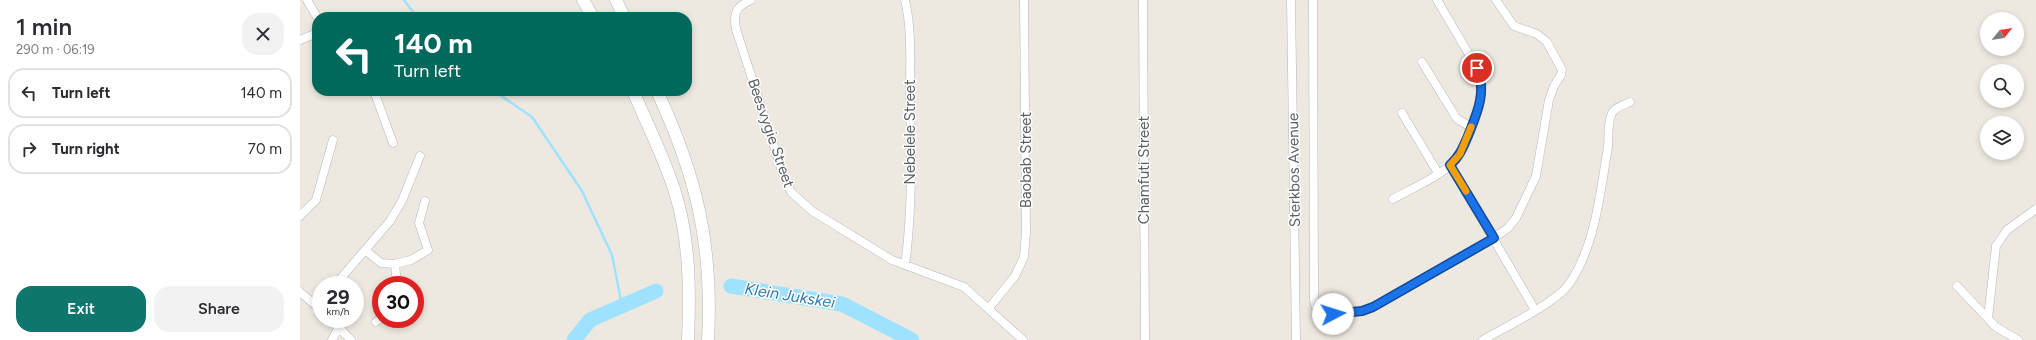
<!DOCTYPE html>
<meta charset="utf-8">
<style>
body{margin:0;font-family:Figtree,sans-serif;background:#f2f2f3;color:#2b2b33;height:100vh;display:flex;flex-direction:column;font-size:15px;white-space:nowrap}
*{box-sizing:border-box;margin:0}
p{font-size:13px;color:#7c7c81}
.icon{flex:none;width:22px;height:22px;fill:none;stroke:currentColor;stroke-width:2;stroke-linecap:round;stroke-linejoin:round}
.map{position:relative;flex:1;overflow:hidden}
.sheet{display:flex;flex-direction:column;background:#fff;width:300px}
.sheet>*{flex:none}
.banner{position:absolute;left:12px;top:12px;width:380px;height:84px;border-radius:16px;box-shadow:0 2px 6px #0003;background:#00695c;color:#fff;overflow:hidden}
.needle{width:26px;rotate:60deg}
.fabs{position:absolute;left:1680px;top:12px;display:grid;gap:8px}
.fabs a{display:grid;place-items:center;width:44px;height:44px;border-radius:50%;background:#fff;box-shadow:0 2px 6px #0003;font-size:20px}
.speed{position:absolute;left:12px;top:276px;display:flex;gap:8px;font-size:20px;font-weight:700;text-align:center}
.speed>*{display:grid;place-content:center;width:52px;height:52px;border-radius:50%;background:#fff;box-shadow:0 2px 6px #0003;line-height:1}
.speed small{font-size:10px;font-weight:400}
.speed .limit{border:6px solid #d22;background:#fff;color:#111}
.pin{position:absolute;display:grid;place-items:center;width:34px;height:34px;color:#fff;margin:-17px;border:2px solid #fff;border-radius:50%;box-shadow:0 1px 4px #0007}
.me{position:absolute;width:44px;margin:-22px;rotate:85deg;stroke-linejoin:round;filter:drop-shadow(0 0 3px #0008)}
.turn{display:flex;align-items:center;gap:14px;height:84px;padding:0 16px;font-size:18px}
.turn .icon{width:52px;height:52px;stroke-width:2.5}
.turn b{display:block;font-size:28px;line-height:34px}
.round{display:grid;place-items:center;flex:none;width:42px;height:42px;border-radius:16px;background:#f2f2f3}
.headline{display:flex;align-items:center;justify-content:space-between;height:68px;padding:0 16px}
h1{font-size:24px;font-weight:600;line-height:30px}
.button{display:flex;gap:8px;margin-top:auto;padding:8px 16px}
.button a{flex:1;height:46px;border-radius:16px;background:#0f766e;color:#fff;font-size:16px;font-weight:600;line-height:46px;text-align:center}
.button a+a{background:#f2f2f3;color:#2b2b33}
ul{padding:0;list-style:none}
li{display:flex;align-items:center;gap:12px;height:50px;margin:0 8px 6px;padding:0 8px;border:2px solid #e1e1e2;border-radius:16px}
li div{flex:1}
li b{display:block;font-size:15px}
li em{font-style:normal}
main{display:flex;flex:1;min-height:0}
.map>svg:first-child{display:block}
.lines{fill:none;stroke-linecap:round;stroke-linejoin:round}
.stream{stroke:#9fe2ff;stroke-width:2.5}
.river{stroke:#9fe2ff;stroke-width:15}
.street-casing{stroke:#b3b8bd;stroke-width:9}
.secondary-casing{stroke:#b2b8bd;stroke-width:13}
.street{stroke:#fff;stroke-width:8}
.secondary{stroke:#fff;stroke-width:12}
.route-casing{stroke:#114b97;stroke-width:10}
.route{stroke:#1a73e8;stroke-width:7}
.slow{stroke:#f59e0b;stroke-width:7}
.labels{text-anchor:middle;stroke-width:3;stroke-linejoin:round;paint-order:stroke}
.street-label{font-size:15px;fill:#595f63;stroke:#fff}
.water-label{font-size:16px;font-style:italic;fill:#2f7ba8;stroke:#fff}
</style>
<main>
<section class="sheet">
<div class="headline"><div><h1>1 min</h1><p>290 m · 06:19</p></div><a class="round"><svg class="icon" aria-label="close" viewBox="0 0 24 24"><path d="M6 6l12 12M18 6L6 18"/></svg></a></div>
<ul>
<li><svg class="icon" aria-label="left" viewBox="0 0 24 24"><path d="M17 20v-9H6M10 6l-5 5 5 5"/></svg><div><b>Turn left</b></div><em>140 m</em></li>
<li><svg class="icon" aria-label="right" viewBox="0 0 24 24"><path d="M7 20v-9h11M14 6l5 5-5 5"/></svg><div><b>Turn right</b></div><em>70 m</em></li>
</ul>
<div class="button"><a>Exit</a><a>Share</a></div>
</section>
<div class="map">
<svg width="1736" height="340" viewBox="0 0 1736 340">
<rect width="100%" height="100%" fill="#eee9e0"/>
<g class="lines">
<path class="stream" d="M104,0L117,17
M194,91L232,117L282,191L312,255L322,306"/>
<path class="river" d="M431,286L542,304L612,340
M274,340L290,320L356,291"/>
<defs>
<path id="street" d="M7,0L17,17
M451,0C436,7 433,12 436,29L482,171L491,192L512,211L592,260L664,287L723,340
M843,0L845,340
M991,0L996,340
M1013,0L1014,291C1014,297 1013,305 1018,309C1029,318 1061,312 1073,307L1194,238L1208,228L1216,218L1236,176L1249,100L1254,86L1261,75L1262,70L1247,42L1237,34L1214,26L1196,0
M0,40L17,33
M1122,62L1157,119L1171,127
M74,91L93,143
M1102,113L1138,173
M1150,165L1235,310
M1093,199C1111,189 1141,176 1156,160C1162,153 1164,144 1168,135C1177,113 1187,92 1177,68L1137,0
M0,216L16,200L33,140
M66,251L81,263L95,264
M605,265C613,208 611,149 610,91C610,62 612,29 605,0
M35,285L90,221L102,201L120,156
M97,285L95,264L111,260L128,250L119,223L125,201
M1657,286L1696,327L1718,340
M0,292L21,310
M689,308L715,276L724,257L726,232L724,0
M1688,318L1696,246L1707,230L1736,209
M31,319L51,340
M76,322L81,318
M32,340L39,327
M1183,340C1204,328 1257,302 1269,284C1296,245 1300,192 1308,147C1309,137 1307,123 1312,113C1315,107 1324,105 1330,102"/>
<path id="secondary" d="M283,0L293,17
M316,0L324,17
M333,91C347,124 364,157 375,192C390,240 390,291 388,340
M357,91C397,177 413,245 408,340"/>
</defs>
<use href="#street" class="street-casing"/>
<use href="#secondary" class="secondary-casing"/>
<use href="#street" class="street"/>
<use href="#secondary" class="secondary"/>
</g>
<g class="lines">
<defs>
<path id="route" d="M1033,314L1062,311L1073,307L1194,238L1150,165C1160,156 1163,147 1168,136C1177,113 1187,92 1177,68"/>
</defs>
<use href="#route" class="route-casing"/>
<use href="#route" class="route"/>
<path class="slow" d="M1166,191L1150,165L1160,154L1171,127"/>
</g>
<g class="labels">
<g class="street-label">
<text transform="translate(610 132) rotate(-90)" y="5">Nebelele Street</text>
<text transform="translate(471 133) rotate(71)" y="5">Beesvygie Street</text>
<text transform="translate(726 160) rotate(-90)" y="5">Baobab Street</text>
<text transform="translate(844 170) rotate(-90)" y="5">Chamfuti Street</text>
<text transform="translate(994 170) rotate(-91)" y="5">Sterkbos Avenue</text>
</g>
<g class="water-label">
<text transform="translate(490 295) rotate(9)" y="6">Klein Jukskei</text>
</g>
</g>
</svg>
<div class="fabs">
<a><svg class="needle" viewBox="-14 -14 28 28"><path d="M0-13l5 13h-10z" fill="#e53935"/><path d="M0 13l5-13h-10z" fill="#7c7c81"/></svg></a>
<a><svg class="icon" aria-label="search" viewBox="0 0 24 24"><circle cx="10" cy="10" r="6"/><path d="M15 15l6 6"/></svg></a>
<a><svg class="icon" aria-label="layers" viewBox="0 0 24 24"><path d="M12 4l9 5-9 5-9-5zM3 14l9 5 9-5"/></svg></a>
</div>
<div class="speed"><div>29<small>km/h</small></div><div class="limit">30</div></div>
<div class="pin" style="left:1177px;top:68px;background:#d93025"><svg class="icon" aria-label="arrive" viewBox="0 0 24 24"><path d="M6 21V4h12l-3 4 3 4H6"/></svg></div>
<svg class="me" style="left:1033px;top:314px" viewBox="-20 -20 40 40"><circle r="19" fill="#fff"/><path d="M0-13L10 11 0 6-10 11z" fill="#1a73e8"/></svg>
<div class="banner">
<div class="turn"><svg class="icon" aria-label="left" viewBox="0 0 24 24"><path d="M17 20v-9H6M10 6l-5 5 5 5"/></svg><div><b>140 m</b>Turn left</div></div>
</div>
</div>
</main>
